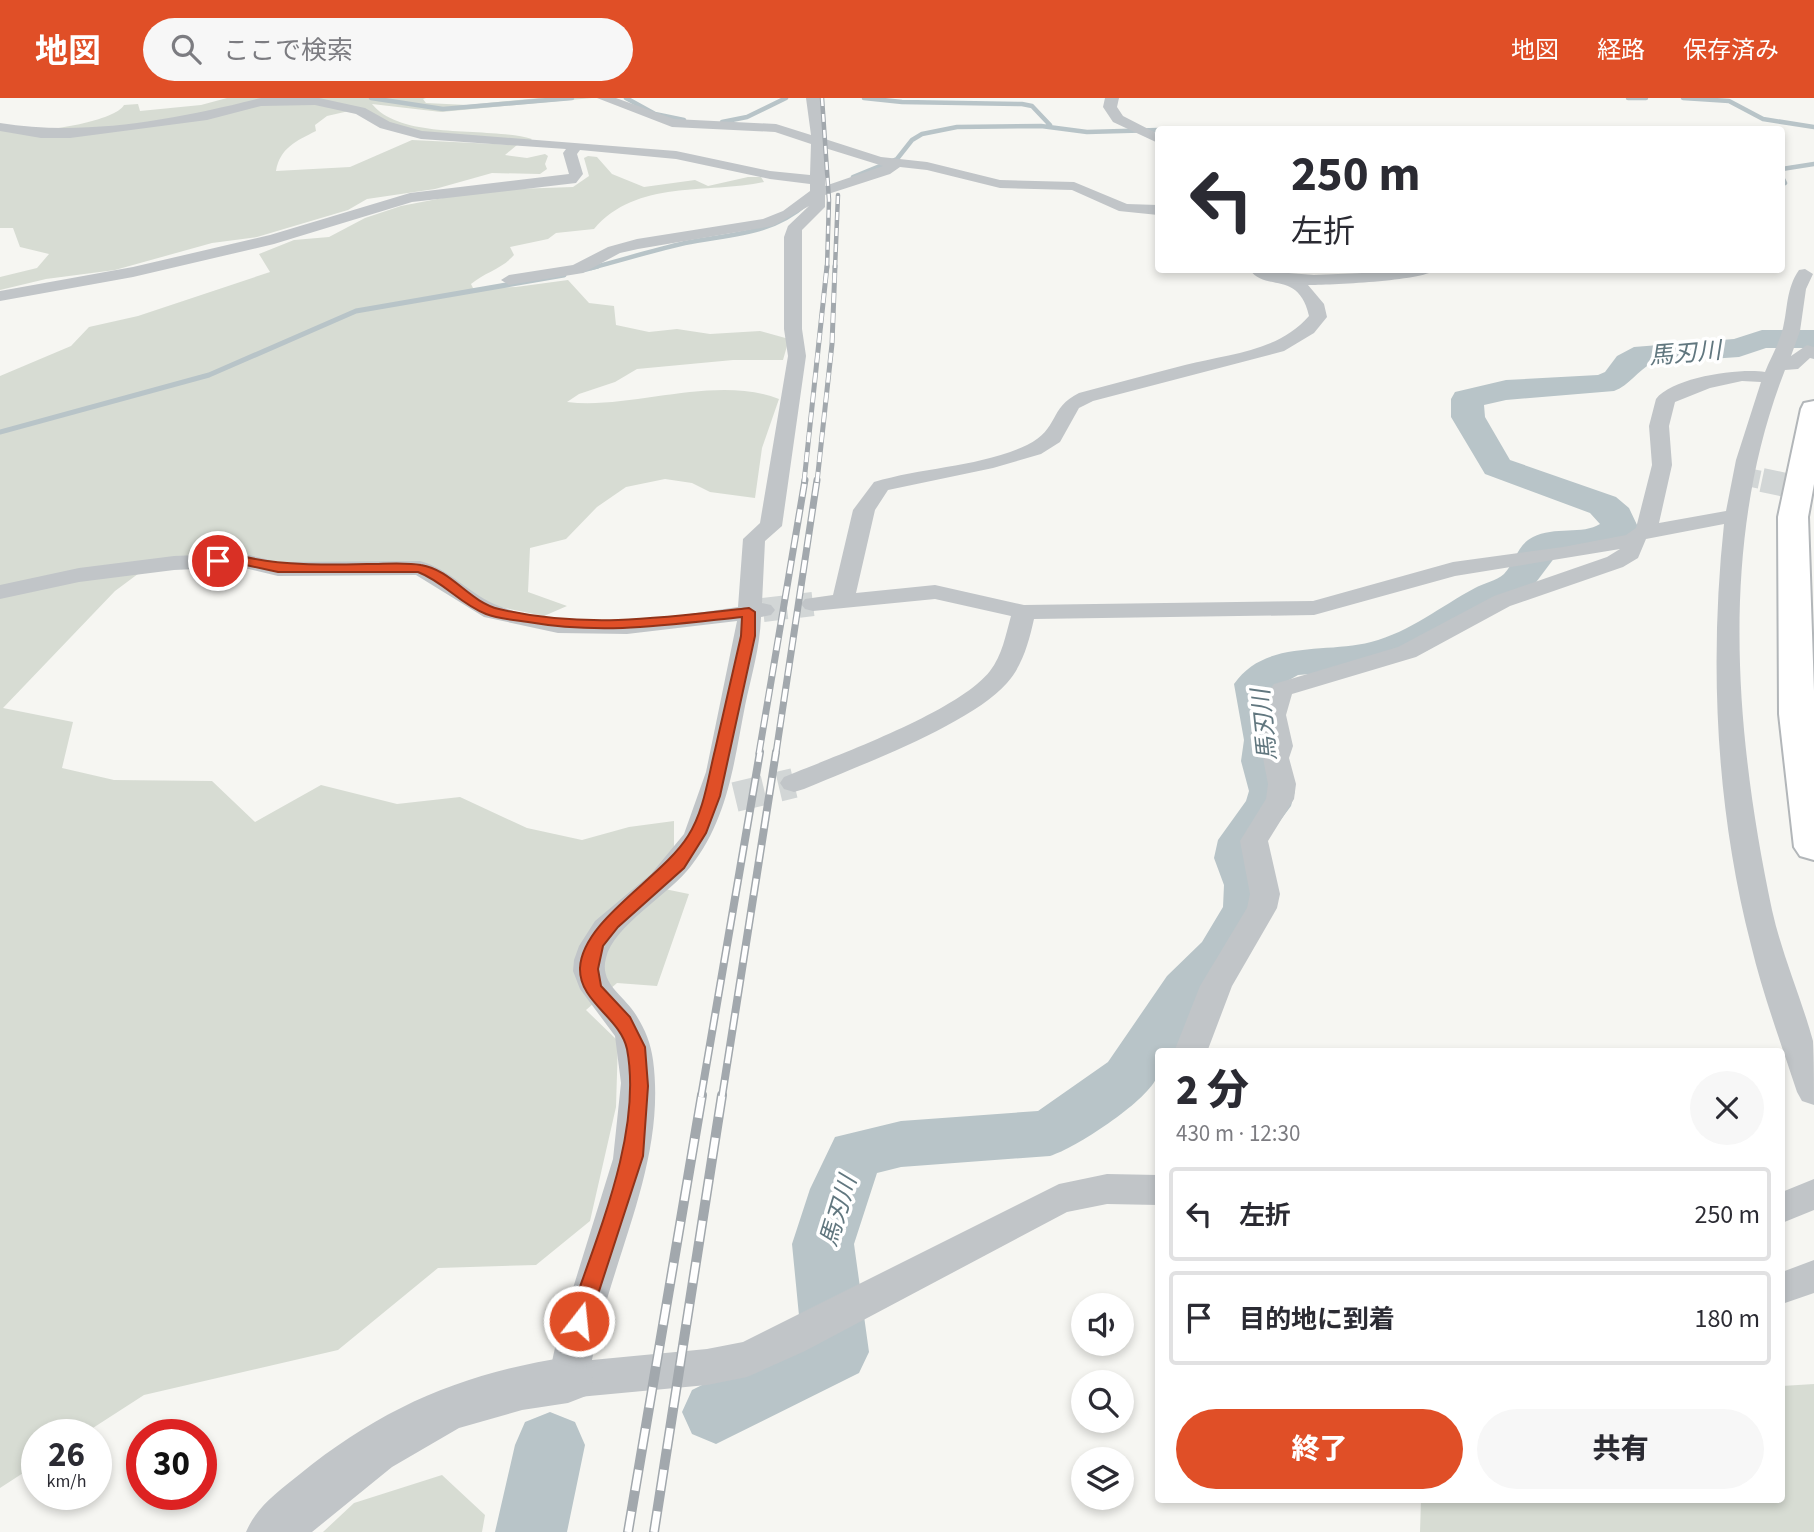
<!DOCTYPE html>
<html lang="ja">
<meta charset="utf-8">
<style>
body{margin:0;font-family:"Source Sans 3","Noto Sans JP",sans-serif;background:#f7f7f7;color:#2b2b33;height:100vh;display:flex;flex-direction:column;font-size:26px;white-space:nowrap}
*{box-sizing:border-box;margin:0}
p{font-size:23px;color:#7c7c81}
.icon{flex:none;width:38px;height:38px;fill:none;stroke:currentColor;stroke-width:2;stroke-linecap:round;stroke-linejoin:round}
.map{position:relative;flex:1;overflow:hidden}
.sheet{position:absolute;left:1155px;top:950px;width:630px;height:455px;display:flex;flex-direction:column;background:#fff;border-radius:7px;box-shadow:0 4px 10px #0003}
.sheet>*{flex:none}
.hud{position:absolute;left:1155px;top:28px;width:630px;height:147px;border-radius:7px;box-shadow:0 4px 10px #0003;background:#fff;color:#2b2b33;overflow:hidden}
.controls{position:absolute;left:1071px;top:1195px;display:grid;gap:14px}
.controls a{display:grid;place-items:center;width:63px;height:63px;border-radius:50%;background:#fff;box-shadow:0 4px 10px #0003;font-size:35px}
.speed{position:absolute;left:21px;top:1321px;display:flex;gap:14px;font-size:35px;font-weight:700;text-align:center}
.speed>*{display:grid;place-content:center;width:91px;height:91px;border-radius:50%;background:#fff;box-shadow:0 4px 10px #0003;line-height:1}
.speed small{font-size:18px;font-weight:400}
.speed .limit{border:10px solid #d22;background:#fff;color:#111}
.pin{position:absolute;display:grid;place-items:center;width:60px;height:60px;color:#fff;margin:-30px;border:4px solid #fff;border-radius:50%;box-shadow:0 2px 7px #0007}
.me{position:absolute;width:77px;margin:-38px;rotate:16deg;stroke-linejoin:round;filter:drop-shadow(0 0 5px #0008)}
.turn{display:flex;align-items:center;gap:24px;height:147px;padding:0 21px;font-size:32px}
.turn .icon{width:91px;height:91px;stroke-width:2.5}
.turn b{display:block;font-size:49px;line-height:60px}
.round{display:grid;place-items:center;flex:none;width:74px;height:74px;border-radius:37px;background:#f7f7f7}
.headline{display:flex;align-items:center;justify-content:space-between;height:119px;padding:0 21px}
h1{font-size:42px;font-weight:800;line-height:52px}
.primary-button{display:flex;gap:14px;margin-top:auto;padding:14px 21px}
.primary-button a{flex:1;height:80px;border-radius:42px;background:#e04f27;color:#fff;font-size:28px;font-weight:800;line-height:80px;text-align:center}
.primary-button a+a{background:#f7f7f7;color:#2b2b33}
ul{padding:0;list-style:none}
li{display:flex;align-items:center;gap:21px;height:94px;margin:0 14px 10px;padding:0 7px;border:4px solid #e1e1e2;border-radius:7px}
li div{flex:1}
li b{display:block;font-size:26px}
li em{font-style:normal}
header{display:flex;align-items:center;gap:42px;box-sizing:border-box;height:98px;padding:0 35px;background:#e04f27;color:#fff}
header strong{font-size:33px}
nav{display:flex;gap:38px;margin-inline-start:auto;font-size:24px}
.search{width:490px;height:63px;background:#f7f7f7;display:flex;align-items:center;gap:18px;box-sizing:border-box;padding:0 24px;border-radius:38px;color:#7c7c81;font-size:26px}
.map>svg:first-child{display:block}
.green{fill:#d7dcd3}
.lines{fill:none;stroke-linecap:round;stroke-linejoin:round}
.stream-far1{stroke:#b8c4c8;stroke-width:4.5}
.stream{stroke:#b8c4c8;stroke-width:5}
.river{fill:#b8c4c8;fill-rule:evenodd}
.minor-tunnel-far2{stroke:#d2d6d6;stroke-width:18;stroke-dasharray:18 10;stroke-linecap:butt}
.minor-tunnel-far1{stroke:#d2d6d6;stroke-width:24;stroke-dasharray:24 12;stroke-linecap:butt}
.minor-tunnel{stroke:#d2d6d6;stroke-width:30;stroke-dasharray:30 15;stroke-linecap:butt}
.trunk-casing{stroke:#b2b6b9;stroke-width:4}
.minor{fill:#c1c5c8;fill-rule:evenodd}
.tertiary{fill:#c1c5c8;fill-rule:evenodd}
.trunk{fill:#fff;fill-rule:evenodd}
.rail-far4-casing{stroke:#a2a8ad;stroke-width:4.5}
.rail-far3-casing{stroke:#a2a8ad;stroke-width:5}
.rail-far2-casing{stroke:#a2a8ad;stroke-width:7}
.rail-far1-casing{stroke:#a2a8ad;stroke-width:8}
.rail-casing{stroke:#a2a8ad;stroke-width:10}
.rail-far4{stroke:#fff;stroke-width:2.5;stroke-dasharray:8;stroke-linecap:butt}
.rail-far3{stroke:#fff;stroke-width:3.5;stroke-dasharray:10;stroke-linecap:butt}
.rail-far2{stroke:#fff;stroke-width:4.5;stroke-dasharray:13;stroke-linecap:butt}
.rail-far1{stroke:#fff;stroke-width:5;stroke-dasharray:17;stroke-linecap:butt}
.rail{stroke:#fff;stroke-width:7;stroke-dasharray:21;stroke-linecap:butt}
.route{fill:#e04f27;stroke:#923319;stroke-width:2}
.labels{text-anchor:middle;stroke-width:7;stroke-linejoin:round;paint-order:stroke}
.water-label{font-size:24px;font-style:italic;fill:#61777f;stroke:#fff}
</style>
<header>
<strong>地図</strong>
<div class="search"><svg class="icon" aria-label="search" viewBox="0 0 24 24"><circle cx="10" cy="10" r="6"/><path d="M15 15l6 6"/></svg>ここで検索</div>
<nav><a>地図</a><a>経路</a><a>保存済み</a></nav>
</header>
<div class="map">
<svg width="1814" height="1434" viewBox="0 0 1814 1434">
<rect width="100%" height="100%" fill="#f6f6f2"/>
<path class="green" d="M227,0H426L423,1L426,5L467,7L539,0H592L441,14L372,6C402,43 488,28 532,41L528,44L415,34L349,13L327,18L315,27L316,33C296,43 280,50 276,73L350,69L412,42L517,47L505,57L527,60L545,56L548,58L545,66L547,71L540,76L492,75L435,91L367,101L348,112L257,139L212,145L115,172L46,181L0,192V179L37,170L49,156L20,149L13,130H0V32C20,38 113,26 124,7L138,6L140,13L201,7Z
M588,58L597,59L612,76L644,89L695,82L708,88L748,79H761L764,84C707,96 637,81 594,131L556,135L548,141L510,149L514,157C502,171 485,174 471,186L473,190L516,189L568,182L589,205L614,208L616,227L649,234L677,231L710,236L760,233L789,241L783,262H733L637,271L615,284L579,296L567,304C632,312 714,276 779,301L762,350L755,400L710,394L692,385L665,381L626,389L597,409L566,441L530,450L528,494L567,508L544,518L485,506L429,467H300L230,456L154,464L115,493L3,610L73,624L62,670L114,682L212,683L255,724L321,687L397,706L460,699L527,730L582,742L629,729L674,723V752L645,787L689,796L657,888L617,885L586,912L618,943L616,1009L590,1123L536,1167L438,1170L338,1252L144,1297L82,1337H37V1366L0,1390V278L71,248L89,229L138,218L270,174L259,156L294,142L329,139L365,120L401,108L484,92L573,89L589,78L584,60Z
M1814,1286V1434H1420L1421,1402H1782V1288Z
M442,1377L485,1417L482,1434H323L354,1405Z"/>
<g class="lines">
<path class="stream-far1" d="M371,0L443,11L572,0
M626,0L655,16L684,22
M864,0L902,4L1022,6L1032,8L1050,27
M1628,0H1646
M1683,0L1729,3L1763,21L1814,29
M722,24L747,19L786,0
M1169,32H1204
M1782,71L1814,66
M853,79L897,61L912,42L922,36L957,29L1041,28L1087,34L1158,32
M1782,79L1785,85L1782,86
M591,170C622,162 654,152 685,145C729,136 771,137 806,106"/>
<path class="stream" d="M583,172L598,168
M0,334L209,277L356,213L564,177"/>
<path class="river" d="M1762,232H1814V250H1766L1739,259L1652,265C1637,273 1630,287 1614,293L1506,302L1484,307L1485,319L1510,362L1616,399L1629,410L1638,429C1614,463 1588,444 1558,455L1528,495L1426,553L1359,572L1298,577L1277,589L1288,642L1287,663L1295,693L1291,708L1266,742L1262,760L1274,787L1273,809L1238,870L1205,906L1174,954H1158C1158,962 1160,973 1156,981C1144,1005 1076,1050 1050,1058L901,1069L877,1075L854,1146L869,1254L859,1275L716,1346L692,1336L682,1314L692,1292L801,1238L792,1146L810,1091L835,1039L901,1023L1038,1013L1108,964L1167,878L1202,844L1223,809L1224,787L1214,760L1218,742L1246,703L1249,693L1241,663L1244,642L1234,586C1265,541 1325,556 1371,544C1410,534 1441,508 1475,490C1484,485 1496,483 1504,476C1515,465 1517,447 1533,439C1554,428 1583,437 1600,426L1590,415L1485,376L1451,319V301L1455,294L1506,282L1598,277L1605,274L1617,258L1634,249L1734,241Z
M550,1314L575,1324L585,1347L567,1434H495L515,1347L525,1324Z"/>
<path class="minor-tunnel-far2" d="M1742,378L1771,384"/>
<path class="minor-tunnel-far1" d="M1762,382L1814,393
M763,512L813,506"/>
<path class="minor-tunnel" d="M735,699L794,685"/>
<defs>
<path id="trunk" d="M1814,303V386L1808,419L1814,593V762L1800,758L1794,749L1779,616L1778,419L1801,311L1804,305Z"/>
</defs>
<use href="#trunk" class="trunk-casing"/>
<path class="minor" d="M261,0H319L365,10L390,24L422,33L676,53L770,73L810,77L811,46L775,34L672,29L597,0H616L674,21L776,26L811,37L806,0H820L825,41L881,59L927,64L1000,82L1074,84L1127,106L1158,107V117L1119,113L1072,92L1000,90L927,72L900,69L890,76L825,97V109L802,132V231L806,258L782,428L765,443L762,505L771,507L775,512L771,517L761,519C760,550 751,579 745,608C734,664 728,721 691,768C670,796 613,828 606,860C599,886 624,897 636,917C645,931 651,946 653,962C667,1066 610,1162 592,1262L707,1251L743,1244L1059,1086L1107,1076L1158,1077V1107L1107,1106L1067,1114L805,1253L747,1279L707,1287L568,1300L554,1295L548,1282L556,1245L613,1061L621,985L615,938L580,891L573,873L574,862L579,848L595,823L651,776L684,736L706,674L737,523L627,536L558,535L484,519L416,477L278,478L241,469L174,472L79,484L0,501V487L79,470L174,458L241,455L278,464L420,463C450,471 470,497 499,508C572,536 662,520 738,509L743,441L760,425L788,258L784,231V139L788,128L809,108L773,128L638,151L620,155L583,175L509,187L501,182L509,177L573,167L608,149L637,141L763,121L783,113L810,93V86L770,81L676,61L580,52L577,56L583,76L576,85L412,104L274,146L133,179L0,203V193L133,169L270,137L410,95L569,76L563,55L566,51L421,41L380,30L356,16L315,7L261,8L207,22L70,40H41L0,33V25C86,39 177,21 261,0ZM825,50L883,68L825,88Z
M1105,0H1119L1117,9L1123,18L1158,36V45L1113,24L1103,9Z
M1805,171L1813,176L1806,191L1800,233L1791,258L1807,247L1814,249V261L1810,260L1798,271L1785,272C1718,443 1735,636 1772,812C1782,857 1801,899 1813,943C1814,962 1814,987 1814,1007L1802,1003L1797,994C1781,945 1763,897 1751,847C1716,711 1709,566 1724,426L1646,441L1638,460L1623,469L1510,508L1416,559L1292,596L1286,617L1293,648L1289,660L1296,686L1294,701L1268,743L1280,796L1277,810L1232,888L1207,954H1174L1200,888L1247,810L1250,796L1240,743L1266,701L1268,686L1263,660L1267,648L1260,617L1263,599L1274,586L1398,549L1494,498L1607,459L1620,451L1455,478L1314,517L1034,521C1029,543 1023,567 1007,585C970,627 858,668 804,691L794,694L784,691L780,685L784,679C835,658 958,614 990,573C1002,558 1006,536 1011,518L935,501L813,513L805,511L801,506L805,501L833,497L853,412L874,384C923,369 980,369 1027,347C1060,331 1048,310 1079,295C1114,286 1149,276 1185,267C1227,256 1278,254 1309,218C1299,172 1265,194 1250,172L1314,177L1434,172C1424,183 1327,187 1308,187L1324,206L1327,219L1314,235L1284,253L1093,303L1079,310L1060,344L1041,356L993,370L888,392L875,412L856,495L935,487L1024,507L1313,503L1453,464L1563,449L1626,437L1636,430L1652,367L1649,328L1656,301C1673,279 1740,270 1765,274C1770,261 1779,246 1783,230C1788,209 1786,191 1799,172ZM1742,283L1761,284L1736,362L1726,413L1659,425L1672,367L1669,328L1675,304L1710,290Z
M1814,1081V1112L1782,1125V1094Z
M1814,1162V1195L1782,1206V1174Z"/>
<path class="tertiary" d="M568,1259L586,1266L593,1282L586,1298L568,1305L522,1312L459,1330L392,1369L312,1434H246C257,1408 279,1393 300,1376C383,1309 463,1275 568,1259Z"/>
<use href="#trunk" class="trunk"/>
<defs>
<path id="rail-far4" d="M822,0L829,102L827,170
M835,170L838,97"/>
<path id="rail-far3" d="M804,384L827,168
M817,384L832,246L835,168"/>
<path id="rail-far2" d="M759,655L805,382
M776,655L817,382"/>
<path id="rail-far1" d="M701,999L760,654
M722,999L776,654"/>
<path id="rail" d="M628,1434L702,997
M654,1434L722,997"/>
</defs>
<use href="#rail-far4" class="rail-far4-casing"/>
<use href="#rail-far3" class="rail-far3-casing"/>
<use href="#rail-far2" class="rail-far2-casing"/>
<use href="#rail-far1" class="rail-far1-casing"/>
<use href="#rail" class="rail-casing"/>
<use href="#rail-far4" class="rail-far4"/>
<use href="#rail-far3" class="rail-far3"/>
<use href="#rail-far2" class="rail-far2"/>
<use href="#rail-far1" class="rail-far1"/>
<use href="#rail" class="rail"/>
</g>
<path class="route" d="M241,458C283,468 324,467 368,466C385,466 405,464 421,467C452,472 469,504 499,511C583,531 664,520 749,510L755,514V538L720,698L706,735L684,770L618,829L603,848L598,871L601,888L630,919L645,949L648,988L643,1058L587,1230L579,1232L572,1230L568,1223C595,1142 643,1036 627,951C620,919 579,904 580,870C582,822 662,780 688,738C704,713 708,680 715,652C724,614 732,576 741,538L742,519C667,527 603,537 528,524C514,522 499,521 486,516C460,506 444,484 418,474H278L241,466L218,467L211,463L218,459Z"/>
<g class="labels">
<g class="water-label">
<text transform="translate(1685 255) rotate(-5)" y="8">馬刃川</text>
<text transform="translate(1264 627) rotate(-96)" y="8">馬刃川</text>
<text transform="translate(838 1113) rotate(-73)" y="8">馬刃川</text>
</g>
</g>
</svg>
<div class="controls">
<a><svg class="icon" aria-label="sound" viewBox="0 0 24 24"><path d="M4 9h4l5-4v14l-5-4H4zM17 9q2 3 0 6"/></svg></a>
<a><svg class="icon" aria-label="search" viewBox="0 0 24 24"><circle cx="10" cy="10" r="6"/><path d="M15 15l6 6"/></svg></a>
<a><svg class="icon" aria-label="layers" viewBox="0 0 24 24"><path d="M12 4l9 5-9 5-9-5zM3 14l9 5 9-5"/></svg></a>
</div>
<div class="speed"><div>26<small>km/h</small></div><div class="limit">30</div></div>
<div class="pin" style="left:218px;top:463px;background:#d93025"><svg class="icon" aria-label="arrive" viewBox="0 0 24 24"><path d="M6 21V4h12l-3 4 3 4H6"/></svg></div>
<svg class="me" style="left:579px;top:1223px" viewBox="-20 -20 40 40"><circle r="17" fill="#e04f27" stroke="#fff" stroke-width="3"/><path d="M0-11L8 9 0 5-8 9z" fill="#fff"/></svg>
<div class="hud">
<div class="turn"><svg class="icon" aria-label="left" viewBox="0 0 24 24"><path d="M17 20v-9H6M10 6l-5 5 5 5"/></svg><div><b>250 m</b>左折</div></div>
</div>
<section class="sheet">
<div class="headline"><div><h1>2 分</h1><p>430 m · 12:30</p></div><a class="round"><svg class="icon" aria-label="close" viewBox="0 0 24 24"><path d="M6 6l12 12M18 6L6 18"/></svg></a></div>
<ul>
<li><svg class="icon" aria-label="left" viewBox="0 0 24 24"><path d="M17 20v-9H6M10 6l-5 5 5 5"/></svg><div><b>左折</b></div><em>250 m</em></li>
<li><svg class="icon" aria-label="arrive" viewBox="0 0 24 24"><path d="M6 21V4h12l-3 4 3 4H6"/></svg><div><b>目的地に到着</b></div><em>180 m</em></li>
</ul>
<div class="primary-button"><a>終了</a><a>共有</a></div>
</section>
</div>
